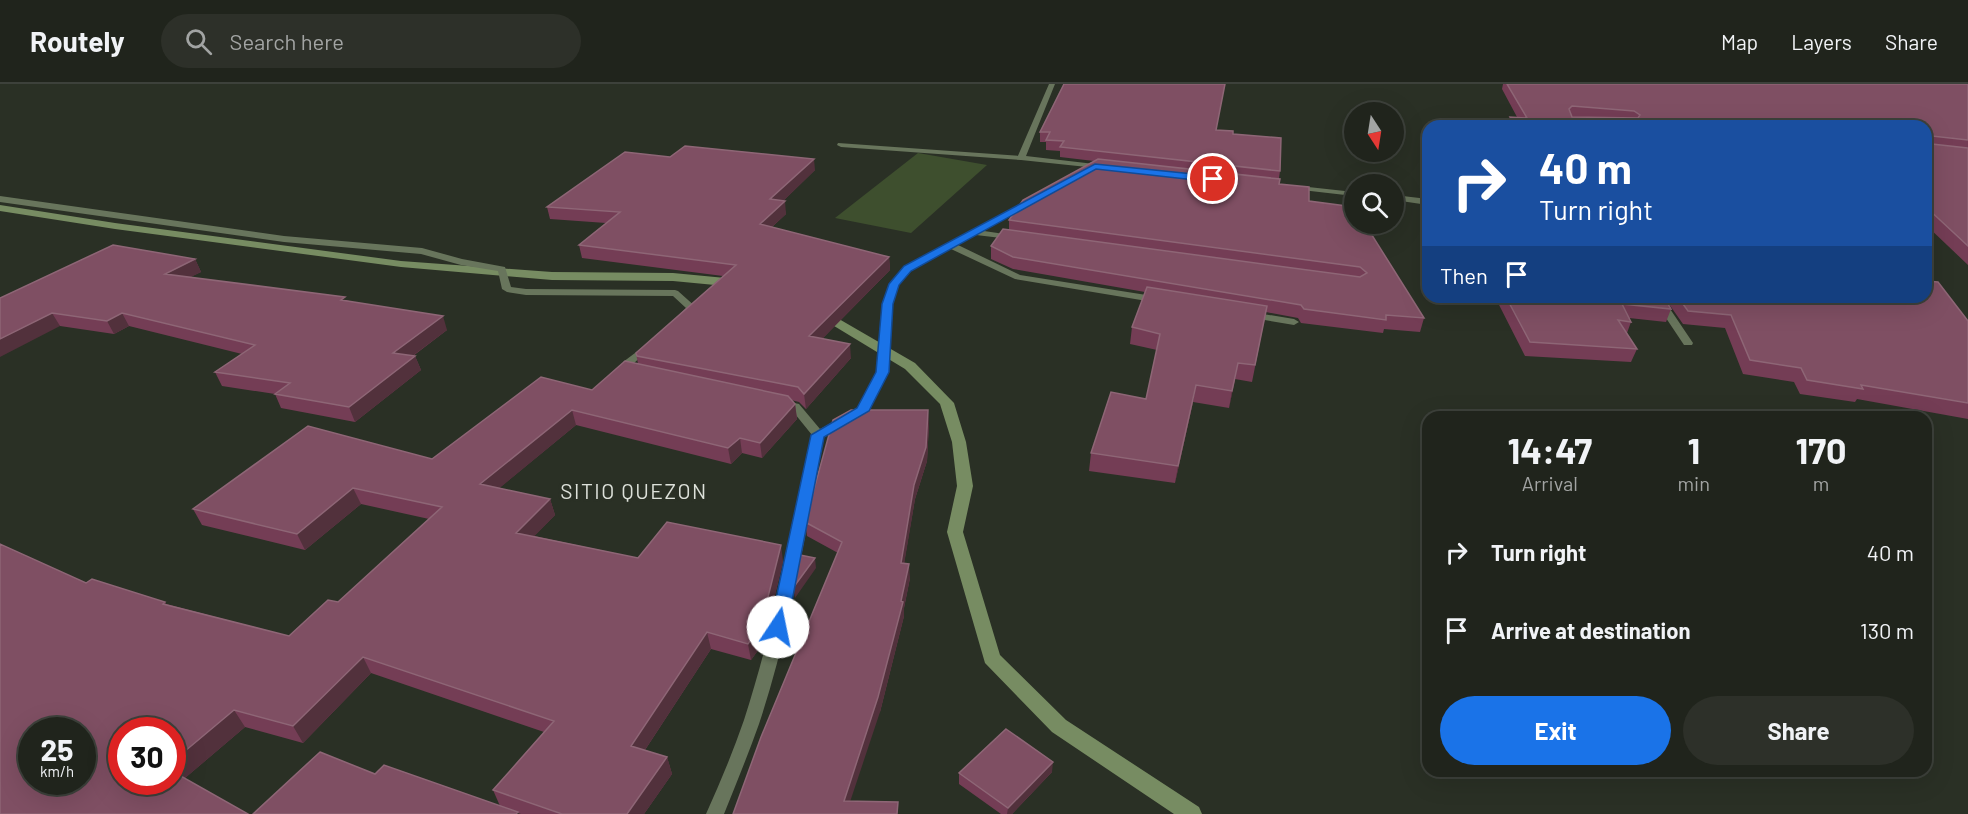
<!DOCTYPE html>
<style>
body{margin:0;font-family:Barlow,sans-serif;background:#2d3029;color:#f1f3f6;height:100vh;display:flex;flex-direction:column;font-size:22px;white-space:nowrap}
*{box-sizing:border-box;margin:0}
p{font-size:20px;color:#a2a4a3}
.icon{flex:none;width:33px;height:33px;fill:none;stroke:currentColor;stroke-width:2;stroke-linecap:round;stroke-linejoin:round}
.map{position:relative;flex:1;overflow:hidden}
.drawer{position:absolute;left:1422px;top:327px;width:510px;height:366px;display:flex;flex-direction:column;background:#20241c;border-radius:18px;box-shadow:0 6px 24px #0002,0 0 0 2px #3d413b}
.drawer>*{flex:none}
.top-card{position:absolute;left:1422px;top:36px;width:510px;height:183px;border-radius:18px;box-shadow:0 6px 24px #0002,0 0 0 2px #3d413b;background:#1a4fa0;color:#fff;overflow:hidden}
.needle{width:39px;rotate:168deg}
.controls{position:absolute;left:1344px;top:18px;display:grid;gap:12px}
.controls a{display:grid;place-items:center;width:60px;height:60px;border-radius:50%;background:#20241c;box-shadow:0 6px 24px #0002,0 0 0 2px #3d413b;font-size:30px}
.speed{position:absolute;left:18px;top:633px;display:flex;gap:12px;font-size:30px;font-weight:700;text-align:center}
.speed>*{display:grid;place-content:center;width:78px;height:78px;border-radius:50%;background:#20241c;box-shadow:0 6px 24px #0002,0 0 0 2px #3d413b;line-height:1}
.speed small{font-size:15px;font-weight:400}
.speed .limit{border:9px solid #d22;background:#fff;color:#111}
.pin{position:absolute;display:grid;place-items:center;width:51px;height:51px;color:#fff;margin:-26px;border:3px solid #fff;border-radius:50%;box-shadow:0 2px 6px #0007}
.me{position:absolute;width:66px;margin:-33px;rotate:11deg;stroke-linejoin:round;filter:drop-shadow(0 0 4px #0008)}
.turn{display:flex;align-items:center;gap:21px;height:126px;padding:0 18px;font-size:27px}
.turn .icon{width:78px;height:78px;stroke-width:2.5}
.turn b{display:block;font-size:42px;line-height:51px}
.then{display:flex;align-items:center;height:57px;padding:0 18px;background:#0003;gap:12px;font-size:22px}
.eta{display:flex;justify-content:space-evenly;align-items:center;height:102px;text-align:center}
.eta b{font-size:36px;font-weight:700;line-height:42px}
.primary-button{display:flex;gap:12px;margin-top:auto;padding:12px 18px}
.primary-button a{flex:1;height:69px;border-radius:36px;background:#1a73e8;color:#fff;font-size:24px;font-weight:700;line-height:69px;text-align:center}
.primary-button a+a{background:#2d3029;color:#f1f3f6}
ul{padding:0;list-style:none}
li{display:flex;align-items:center;gap:18px;height:78px;padding:0 18px}
li div{flex:1}
li b{display:block;font-size:22px}
li em{font-style:normal}
header{display:flex;align-items:center;gap:36px;box-sizing:border-box;height:84px;padding:0 30px;background:#20241c;border-bottom:2px solid #3d413b}
header strong{font-size:28px}
nav{display:flex;gap:33px;margin-inline-start:auto;font-size:21px}
.search{width:420px;height:54px;background:#2d3029;display:flex;align-items:center;gap:15px;box-sizing:border-box;padding:0 21px;border-radius:33px;color:#a2a4a3;font-size:22px}
.map>svg:first-child{display:block}
.green{fill:#3e4f2e}
.lines{fill:none;stroke-linecap:round;stroke-linejoin:round}
.stream{fill:#778c62;fill-rule:evenodd}
.minor{fill:#68755c;fill-rule:evenodd}
.tertiary{fill:#68755c;fill-rule:evenodd}
.wall{fill:#743d55}
.shaded-wall{fill:#52313c}
.building{fill:#7f4f63;stroke:#8e6676;stroke-width:1.5;fill-rule:evenodd}
.route{fill:#1a73e8;stroke:#114b97;stroke-width:1.5}
.labels{text-anchor:middle;stroke-width:6;stroke-linejoin:round;paint-order:stroke}
.neighbourhood-label{font-size:21px;letter-spacing:1.5px;fill:#dde1da;stroke:#2a3025}
</style>
<header>
<strong>Routely</strong>
<div class="search"><svg class="icon" aria-label="search" viewBox="0 0 24 24"><circle cx="10" cy="10" r="6"/><path d="M15 15l6 6"/></svg>Search here</div>
<nav><a>Map</a><a>Layers</a><a>Share</a></nav>
</header>
<div class="map">
<svg width="1968" height="730" viewBox="0 0 1968 730">
<rect width="100%" height="100%" fill="#2a3025"/>
<path class="green" d="M918,69L987,81L911,149L835,134Z"/>
<g class="lines">
<path class="stream" d="M0,121L115,139L401,177L552,188L673,189L736,195L742,199L736,203L673,197L552,196L401,183L115,145L0,127Z
M820,224L915,279L954,319L966,358L973,402L963,448L1000,571L1066,636L1199,723L1202,730H1174L1052,648L985,579L947,448L957,402L952,358L940,320L905,285L816,231V225Z"/>
<path class="minor" d="M838,59L1021,72L1025,74L1021,76L841,63L837,61Z
M0,112L284,152L422,164L462,175L505,183L511,203L526,205L675,206L678,207L697,224L687,234L683,235L678,232L686,224L673,212L526,211L507,208L502,205L498,187L461,181L421,170L284,158L0,118Z
M1027,116L1034,118L984,147L1018,152V156L976,151L958,161L1020,191L1159,213L1164,216L1159,219L1015,195L951,165L910,187L899,201L892,220L887,288L866,329L824,353C805,449 790,547 759,640C748,671 736,700 724,730H706C720,699 733,668 744,636C774,543 792,447 812,351L791,325L776,321L774,319L780,316L799,320L820,345L857,325L877,288L882,220L889,200L904,183Z
M1652,213H1662L1693,259L1692,261H1684Z
M1251,228L1294,235L1299,238L1294,241L1247,233L1246,231Z
M647,260L652,263L634,279L642,290L637,293L633,292L623,278Z"/>
<path class="tertiary" d="M1049,0H1055L1026,72L1103,81L1107,83L1106,85L1021,76L1017,74Z
M1290,101L1354,108V112L1293,105L1289,103Z
M1394,111L1428,115V121L1394,116Z"/>
</g>
<path class="wall" d="M1503,0H1968V181L1926,141V42H1507L1510,33H1517L1502,5Z
M1217,46L1233,50L1280,87L1279,94V100L1309,117L1424,234L1420,248L1384,245L1383,249L1301,239L1298,234L1266,228L1252,298L1235,295L1229,324L1193,318L1175,399L1089,387L1091,369L1146,315L1157,266L1130,260L1132,243L1145,208L1013,185L991,175V162L1009,146V136L1094,77L1060,73V67L1046,66V58H1040V48Z
M670,73L815,86L783,117L786,130L772,143L889,173L890,186L822,255L851,274L806,325L799,318L791,316L795,320L797,335L762,374L742,369L731,380L576,341L499,404L550,415L555,431L534,452L638,474L783,477L764,558L751,576L711,565L645,666L667,673L672,690L644,730H521L375,690L500,722L493,706L544,648L371,589L303,659L245,643L185,694L0,730L86,499L165,518L166,520L289,552L338,518L429,435L361,420L305,466L202,441L193,425L432,375L592,306L638,280L636,269L723,192L582,174L579,161L606,139L550,135L547,123Z
M195,175L201,188L190,193L346,216L447,246L413,272H415L421,286L355,338L281,324L275,310L222,302L215,288L242,270L129,242L114,250L60,242L0,214Z
M1495,213H1664L1671,225L1666,238L1629,234L1631,238L1627,249L1637,265L1631,278L1525,272Z
M1664,213H1926L1968,237V335L1857,315L1855,318L1800,310L1794,298L1743,290L1725,244L1683,240Z
M929,340L927,377L915,415L904,479L910,494L904,524V532L880,628L733,730L838,469L807,452L805,438Z
M1052,688L1012,730H1001L959,700V689Z"/>
<path class="shaded-wall" d="M814,75L815,86L772,128L770,115Z
M785,117L786,130L762,152L760,140Z
M889,173L890,186L811,266L809,252Z
M195,175L201,188L171,203L165,190Z
M52,229L60,242L0,273V255Z
M122,229L129,242L114,250L107,237Z
M443,232L447,246L399,282L393,269Z
M850,260L851,274L806,325L804,310Z
M415,272L421,286L355,338L349,323Z
M1238,279L1235,295L1229,324L1232,307Z
M1196,301L1193,318L1175,399L1178,382Z
M795,320L797,335L762,374L760,359Z
M572,326L576,341L485,416L480,400Z
M928,326L929,340L927,377L915,415L902,493L901,479L914,401Z
M740,354L742,369L731,380L728,364Z
M353,404L361,420L305,466L297,450Z
M550,415L555,431L522,465L516,449Z
M781,461L783,477L764,558L751,576L748,560Z
M815,474L816,484L795,514L793,504Z
M909,480L910,494L904,524V532L880,628L846,730L844,717L901,517Z
M707,548L711,565L637,678L631,662Z
M363,573L371,589L303,659L293,642Z
M234,626L245,643L178,700L172,692V678Z
M667,673L672,690L644,730H627Z
M1053,678L1052,688L1012,730H1007L1008,724Z"/>
<path class="building" d="M1064,0H1225L1216,46L1233,47V50L1281,54L1280,87L1060,63L1064,57L1046,56L1050,48H1040Z
M1507,0H1968V56L1932,52L1930,54L1932,60L1968,64V162L1926,123V42H1515L1510,33L1527,34ZM1572,22L1634,27L1640,31L1638,34L1572,33L1569,25Z
M685,62L814,75L770,115L785,117L760,140L889,173L809,252L850,260L804,310L798,303L637,272L636,269L736,181L579,161L620,128L547,123L625,68L670,73Z
M1098,75L1280,95L1279,100L1309,103V117L1354,123V140H1365L1424,234L1386,231V236L1304,225L1301,221L1013,173L991,162L1003,145L1360,193L1367,189L1360,183L1009,136L1023,116Z
M113,161L195,175L165,190L345,213L341,216L443,232L393,269L415,272L349,323L275,310L290,299L215,288L255,261L122,229L107,237L52,229L0,255V214Z
M1926,197L1938,198L1968,237V319L1861,301L1863,305L1807,296L1801,284L1750,276L1731,231L1688,227L1678,213H1926Z
M1147,203L1267,222L1255,281L1238,279L1232,307L1196,301L1178,382L1091,369L1111,308L1146,315L1160,250L1132,243Z
M1506,213H1664L1671,225L1622,220L1631,238L1618,236L1637,265L1530,258Z
M625,277L788,312L795,320L760,359L740,354L728,364L572,326L480,400L550,415L516,449L638,474L667,438L781,461L761,541L748,560L707,548L631,662L667,673L627,730H562L493,706L554,637L363,573L293,642L234,626L172,678V646H122V698H172V687L248,730H0V460L86,499L92,495L165,518L163,520L289,552L328,516L338,518L442,423L353,404L297,450L193,425L308,342L432,375L541,293L592,306ZM32,646H82V698H32Z
M851,326H928L926,363L914,401L901,479L909,480L901,517L903,518L878,613L844,717L898,718L897,730H733L761,653L842,458L805,438L833,336Z
M800,471L815,474L793,504Z
M1006,645L1053,678L1008,724L959,689Z
M320,668L375,690L384,681L518,728L516,730H253Z"/>
<path class="route" d="M1095,80L1213,92L1217,95L1213,98L1096,85L911,187L899,201L893,220L889,288L869,327L824,353L787,543L784,548H772L770,543L811,351L857,324L876,288L882,220L889,200L904,182Z"/>
<g class="labels">
<g class="neighbourhood-label">
<text x="634" y="415">SITIO QUEZON</text>
</g>
</g>
</svg>
<div class="controls">
<a><svg class="needle" viewBox="-14 -14 28 28"><path d="M0-13l5 13h-10z" fill="#e53935"/><path d="M0 13l5-13h-10z" fill="#a2a4a3"/></svg></a>
<a><svg class="icon" aria-label="search" viewBox="0 0 24 24"><circle cx="10" cy="10" r="6"/><path d="M15 15l6 6"/></svg></a>
</div>
<div class="speed"><div>25<small>km/h</small></div><div class="limit">30</div></div>
<div class="pin" style="left:1213px;top:95px;background:#d93025"><svg class="icon" aria-label="arrive" viewBox="0 0 24 24"><path d="M6 21V4h12l-3 4 3 4H6"/></svg></div>
<svg class="me" style="left:778px;top:543px" viewBox="-20 -20 40 40"><circle r="19" fill="#fff"/><path d="M0-13L10 11 0 6-10 11z" fill="#1a73e8"/></svg>
<div class="top-card">
<div class="turn"><svg class="icon" aria-label="right" viewBox="0 0 24 24"><path d="M7 20v-9h11M14 6l5 5-5 5"/></svg><div><b>40 m</b>Turn right</div></div>
<div class="then">Then<svg class="icon" aria-label="arrive" viewBox="0 0 24 24"><path d="M6 21V4h12l-3 4 3 4H6"/></svg></div>
</div>
<section class="drawer">
<div class="eta">
<div><b>14:47</b><p>Arrival</p></div>
<div><b>1</b><p>min</p></div>
<div><b>170</b><p>m</p></div>
</div>
<ul>
<li><svg class="icon" aria-label="right" viewBox="0 0 24 24"><path d="M7 20v-9h11M14 6l5 5-5 5"/></svg><div><b>Turn right</b></div><em>40 m</em></li>
<li><svg class="icon" aria-label="arrive" viewBox="0 0 24 24"><path d="M6 21V4h12l-3 4 3 4H6"/></svg><div><b>Arrive at destination</b></div><em>130 m</em></li>
</ul>
<div class="primary-button"><a>Exit</a><a>Share</a></div>
</section>
</div>
